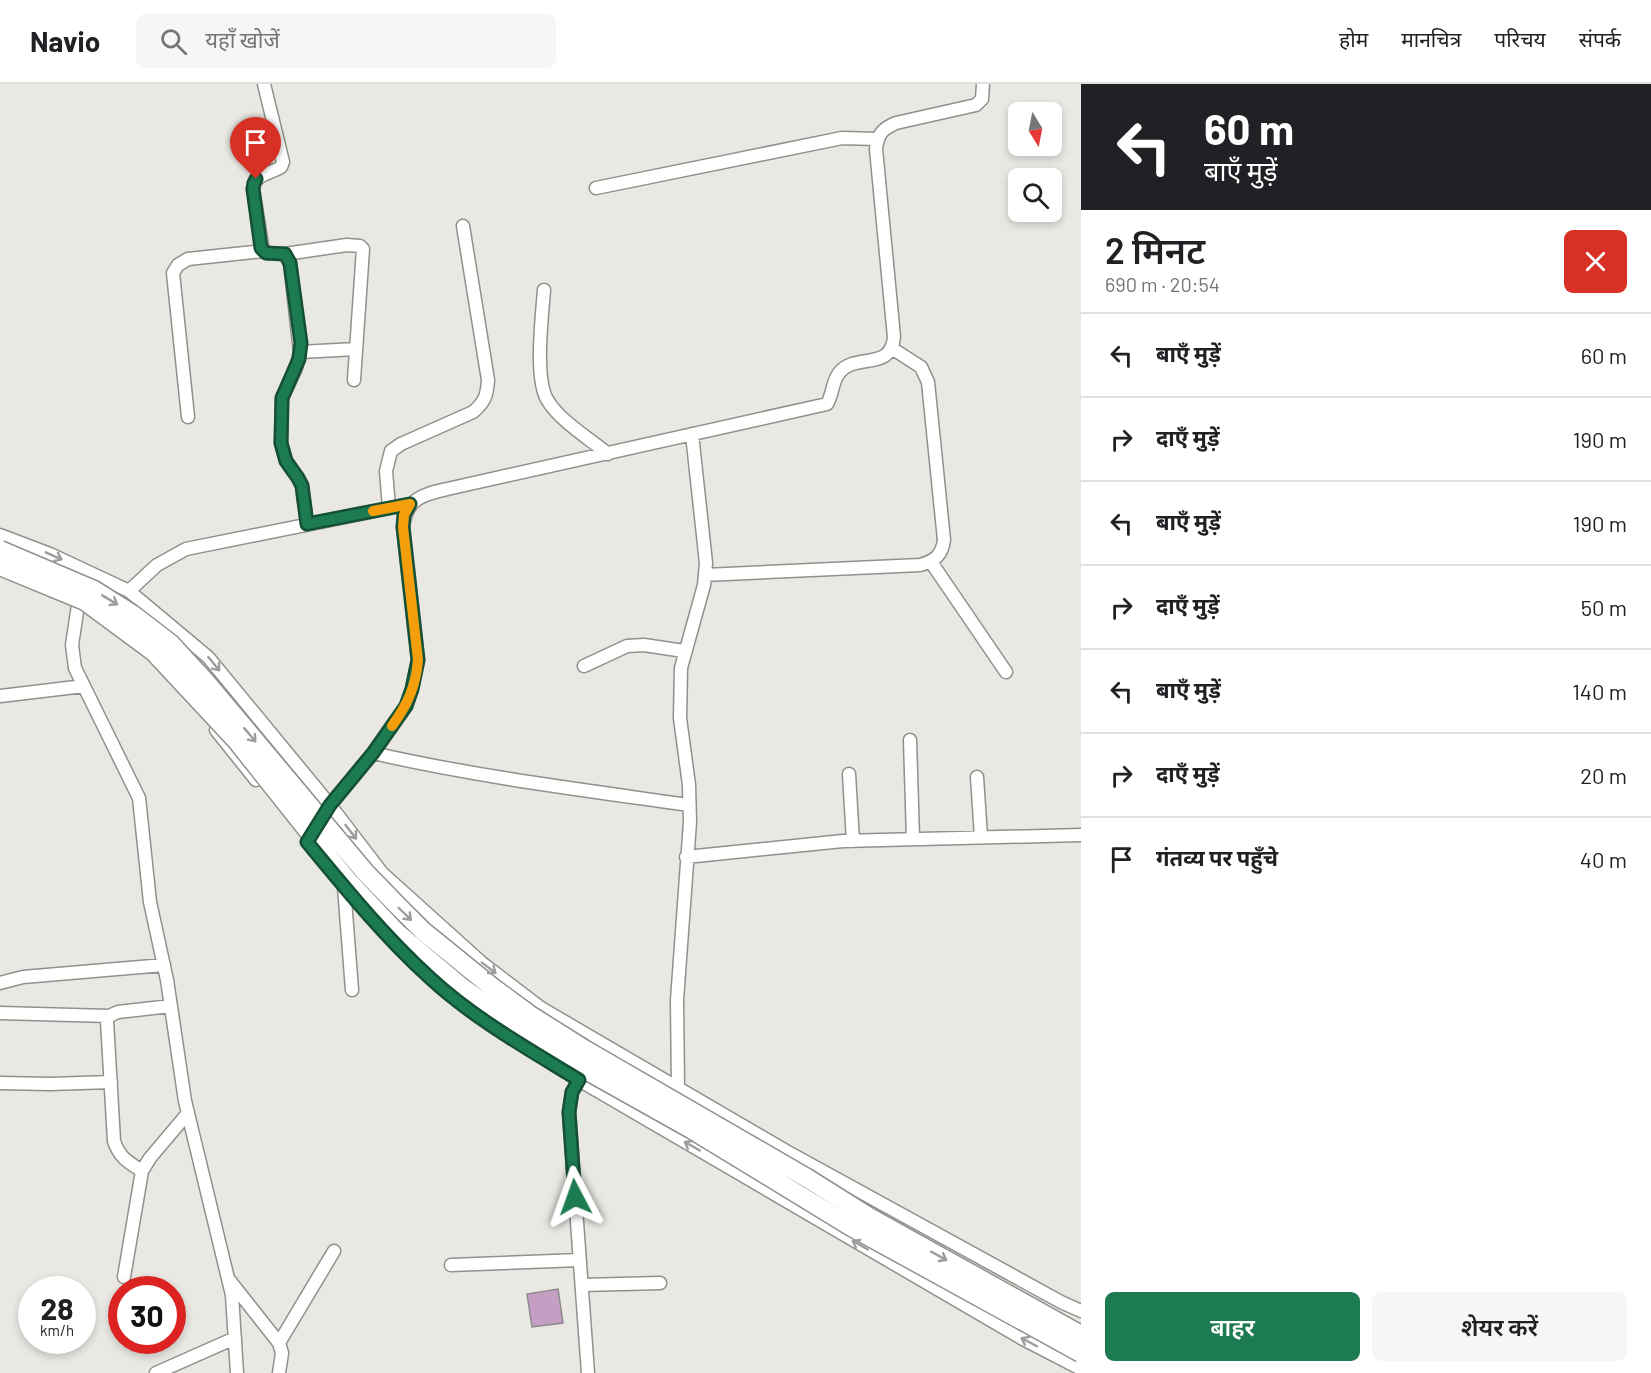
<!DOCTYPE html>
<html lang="hi">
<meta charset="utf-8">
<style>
body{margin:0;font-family:Barlow,"Noto Sans Devanagari",sans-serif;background:#f6f6f6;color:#202124;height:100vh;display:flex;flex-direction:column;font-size:22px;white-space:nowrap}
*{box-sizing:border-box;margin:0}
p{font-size:20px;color:#757577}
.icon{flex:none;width:33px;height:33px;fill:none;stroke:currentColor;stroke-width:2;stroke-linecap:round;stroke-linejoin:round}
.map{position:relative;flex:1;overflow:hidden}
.side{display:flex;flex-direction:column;background:#fff;width:570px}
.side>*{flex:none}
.hud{background:#202124;color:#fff;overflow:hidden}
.needle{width:39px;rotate:170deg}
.controls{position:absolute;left:1008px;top:18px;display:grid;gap:12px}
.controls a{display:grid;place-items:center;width:54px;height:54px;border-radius:9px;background:#fff;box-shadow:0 3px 9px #0003;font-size:30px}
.speed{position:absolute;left:18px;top:1192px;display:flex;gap:12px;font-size:30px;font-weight:700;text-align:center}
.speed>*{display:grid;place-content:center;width:78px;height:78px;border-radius:50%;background:#fff;box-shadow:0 3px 9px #0003;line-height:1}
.speed small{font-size:15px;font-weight:400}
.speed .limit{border:9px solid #d22;background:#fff;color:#111}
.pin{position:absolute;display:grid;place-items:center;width:51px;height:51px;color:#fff;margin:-62px -26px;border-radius:50% 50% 50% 0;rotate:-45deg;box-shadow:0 0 6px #0007}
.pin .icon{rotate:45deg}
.me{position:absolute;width:66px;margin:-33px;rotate:356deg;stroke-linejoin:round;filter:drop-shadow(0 0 4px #0008)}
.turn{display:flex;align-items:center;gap:21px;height:126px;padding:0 24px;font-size:27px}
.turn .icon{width:78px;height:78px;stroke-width:2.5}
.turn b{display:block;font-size:42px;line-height:51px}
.round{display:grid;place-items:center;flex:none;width:63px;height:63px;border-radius:9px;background:#f6f6f6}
.headline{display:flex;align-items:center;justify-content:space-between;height:102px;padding:0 24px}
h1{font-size:36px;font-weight:600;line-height:45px}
.button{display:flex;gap:12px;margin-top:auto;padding:12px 24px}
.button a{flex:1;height:69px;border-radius:9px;background:#1d7b52;color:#fff;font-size:24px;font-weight:600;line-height:69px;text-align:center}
.button a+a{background:#f6f6f6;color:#202124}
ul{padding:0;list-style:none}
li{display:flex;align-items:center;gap:18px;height:84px;padding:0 24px;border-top:2px solid #e0e0e0}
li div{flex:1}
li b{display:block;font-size:22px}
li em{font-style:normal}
header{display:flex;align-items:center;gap:36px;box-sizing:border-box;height:84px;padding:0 30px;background:#fff;border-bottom:2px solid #e0e0e0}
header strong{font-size:28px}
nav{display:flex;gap:33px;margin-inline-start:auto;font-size:21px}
.search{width:420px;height:54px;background:#f6f6f6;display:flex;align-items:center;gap:15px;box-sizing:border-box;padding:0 21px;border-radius:9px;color:#757577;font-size:22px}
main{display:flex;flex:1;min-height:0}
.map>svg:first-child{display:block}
.building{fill:#c59fc3;stroke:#8d8a8d;stroke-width:1.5}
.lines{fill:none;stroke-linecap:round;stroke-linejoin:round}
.minor-casing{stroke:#91908c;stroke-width:15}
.minor{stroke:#fff;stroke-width:12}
.highway-bridge-casing{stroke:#91908c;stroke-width:21;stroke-linecap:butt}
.highway-bridge{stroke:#fff;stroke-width:18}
.oneway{stroke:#9e9d9d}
.route-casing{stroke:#135035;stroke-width:15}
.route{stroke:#1d7b52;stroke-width:10}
.slow{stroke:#f59e0b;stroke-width:10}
</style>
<header>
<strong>Navio</strong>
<div class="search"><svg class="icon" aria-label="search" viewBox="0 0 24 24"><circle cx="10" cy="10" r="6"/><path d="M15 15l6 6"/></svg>यहाँ खोजें</div>
<nav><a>होम</a><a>मानचित्र</a><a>परिचय</a><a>संपर्क</a></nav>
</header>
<main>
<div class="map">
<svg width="1081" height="1289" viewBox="0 0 1081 1289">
<rect width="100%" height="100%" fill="#e9e8e3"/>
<path class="building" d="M558,1205L563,1239L532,1243L527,1210Z"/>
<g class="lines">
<defs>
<path id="minor" d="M264,0L283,78L281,83C270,90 254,90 253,105L263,167L266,169L285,170L290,179L300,268L296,284L282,314L281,359L286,377L298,394L302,401L307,440
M596,104L842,54L877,55
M285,170L347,161L360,162L363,165L354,296
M544,206C542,233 534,296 548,317C560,337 590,355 608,370
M300,268L356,265
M188,333L173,189L178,181L188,175L263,167
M389,424L386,387L391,367L401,360L473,328C485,318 487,311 488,296L463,142
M0,451L50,470L129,507L208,573L330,721L382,789L482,879L541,924L786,1067L1061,1218L1081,1227
M931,478L1006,588
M705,491L920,481C935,477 942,471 944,456L928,298L921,283L893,265
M129,507L157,481L186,465L410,420
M78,521L72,561L75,584L139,714L150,818L167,896L185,1017L232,1211L237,1289
M584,582L627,562L644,561L684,567
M0,612L84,602
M216,646L256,696
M910,656L913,754
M373,669C478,693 583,706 689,721
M849,690L853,757
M977,693L981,753
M326,726L373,669L406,622L412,605L418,576L403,443C407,410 428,410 456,403L827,320C833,310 832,298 839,289C855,268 891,288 894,253L876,65C878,50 882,45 896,39L976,21L982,15L983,0
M686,773L843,757L1081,751
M344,803L352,906
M381,844C440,910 506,950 579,996L1023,1255L1081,1285
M0,899L23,893L164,881
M0,929L109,932
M579,996L572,1008L569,1028L588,1289
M0,999L50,1000L111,998
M678,1004L677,916L690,738L689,701L680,634L681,584L704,501L706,479L692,350
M142,1087C128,1078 119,1073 114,1057L107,937L109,932L118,928L171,922
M451,1181L580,1176
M124,1193L142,1087L150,1074L188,1029
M230,1197L279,1259L282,1269L279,1289
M582,1201L660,1199
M279,1259L334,1167
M156,1289L235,1254"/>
</defs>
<use href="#minor" class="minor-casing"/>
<use href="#minor" class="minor"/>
<defs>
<path id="highway-bridge" d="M0,466L94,506L132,530L171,560L205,597L365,788L399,823L423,847L492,903L530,931L584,965L807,1094L869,1133L1081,1251
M0,482L85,517L154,568L236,656L348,797L397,849L460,902L527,950L584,985L691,1045L850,1142L1081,1269"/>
</defs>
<use href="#highway-bridge" class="highway-bridge-casing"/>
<use href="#highway-bridge" class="highway-bridge"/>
</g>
<defs><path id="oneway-shaft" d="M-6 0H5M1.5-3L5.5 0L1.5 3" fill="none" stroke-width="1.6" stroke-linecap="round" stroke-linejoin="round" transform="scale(1.5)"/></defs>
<g class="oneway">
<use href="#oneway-shaft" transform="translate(54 472) rotate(24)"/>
<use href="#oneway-shaft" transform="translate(110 516) rotate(31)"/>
<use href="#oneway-shaft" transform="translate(214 580) rotate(51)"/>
<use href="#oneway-shaft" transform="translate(250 651) rotate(50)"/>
<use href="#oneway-shaft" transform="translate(351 748) rotate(52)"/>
<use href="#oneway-shaft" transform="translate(405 830) rotate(44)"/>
<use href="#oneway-shaft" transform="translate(489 884) rotate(37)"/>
<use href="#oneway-shaft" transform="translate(692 1062) rotate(-150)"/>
<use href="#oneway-shaft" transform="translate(860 1161) rotate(-150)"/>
<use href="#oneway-shaft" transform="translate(939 1172) rotate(29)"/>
<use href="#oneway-shaft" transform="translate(1029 1258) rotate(-152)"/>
</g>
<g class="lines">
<defs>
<path id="route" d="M256,95L254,99L253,105L261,164L266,169L285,170L290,179L301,259L299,275L282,314L281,359L286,377L298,394L302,402L307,440L410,420L404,431L403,443L418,576L412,605L406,622L373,669L330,721L307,758C345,804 384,852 429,893C473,934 528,965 579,996L572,1008L569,1028L575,1113"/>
</defs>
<use href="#route" class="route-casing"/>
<use href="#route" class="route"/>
<path class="slow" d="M373,427L410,420L404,431L403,443L418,576C416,603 407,621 392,642"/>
</g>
</svg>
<div class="controls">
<a><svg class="needle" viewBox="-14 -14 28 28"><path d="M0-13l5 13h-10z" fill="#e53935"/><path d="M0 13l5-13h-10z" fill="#757577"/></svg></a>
<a><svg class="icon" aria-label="search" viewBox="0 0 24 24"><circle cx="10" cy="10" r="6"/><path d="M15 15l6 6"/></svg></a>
</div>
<div class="speed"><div>28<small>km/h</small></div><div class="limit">30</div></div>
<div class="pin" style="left:256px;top:95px;background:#d93025"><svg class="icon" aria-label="arrive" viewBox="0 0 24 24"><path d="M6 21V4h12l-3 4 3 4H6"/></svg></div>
<svg class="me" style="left:575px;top:1113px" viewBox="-20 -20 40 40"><path d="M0-17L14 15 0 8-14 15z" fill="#1d7b52" stroke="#fff" stroke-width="4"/></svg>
</div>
<section class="side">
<div class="hud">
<div class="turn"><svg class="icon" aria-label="left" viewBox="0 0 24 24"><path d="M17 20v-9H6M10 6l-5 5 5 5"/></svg><div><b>60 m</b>बाएँ मुड़ें</div></div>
</div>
<div class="headline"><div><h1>2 मिनट</h1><p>690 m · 20:54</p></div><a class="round" style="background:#d93025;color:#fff"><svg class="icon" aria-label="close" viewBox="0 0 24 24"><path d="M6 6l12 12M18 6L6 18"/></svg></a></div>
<ul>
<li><svg class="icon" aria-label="left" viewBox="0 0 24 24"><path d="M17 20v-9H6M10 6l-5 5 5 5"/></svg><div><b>बाएँ मुड़ें</b></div><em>60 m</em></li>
<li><svg class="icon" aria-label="right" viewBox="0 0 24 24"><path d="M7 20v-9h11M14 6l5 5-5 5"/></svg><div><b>दाएँ मुड़ें</b></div><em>190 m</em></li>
<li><svg class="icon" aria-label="left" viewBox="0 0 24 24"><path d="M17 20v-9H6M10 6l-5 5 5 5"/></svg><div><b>बाएँ मुड़ें</b></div><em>190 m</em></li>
<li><svg class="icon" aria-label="right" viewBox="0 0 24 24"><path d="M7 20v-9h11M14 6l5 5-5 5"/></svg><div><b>दाएँ मुड़ें</b></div><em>50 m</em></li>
<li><svg class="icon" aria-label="left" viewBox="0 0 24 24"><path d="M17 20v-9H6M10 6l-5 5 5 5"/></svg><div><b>बाएँ मुड़ें</b></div><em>140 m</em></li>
<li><svg class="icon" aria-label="right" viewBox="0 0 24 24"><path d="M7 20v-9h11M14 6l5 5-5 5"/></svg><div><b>दाएँ मुड़ें</b></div><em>20 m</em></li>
<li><svg class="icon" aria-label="arrive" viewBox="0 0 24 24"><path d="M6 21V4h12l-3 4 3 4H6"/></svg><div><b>गंतव्य पर पहुँचे</b></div><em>40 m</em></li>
</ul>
<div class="button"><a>बाहर</a><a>शेयर करें</a></div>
</section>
</main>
